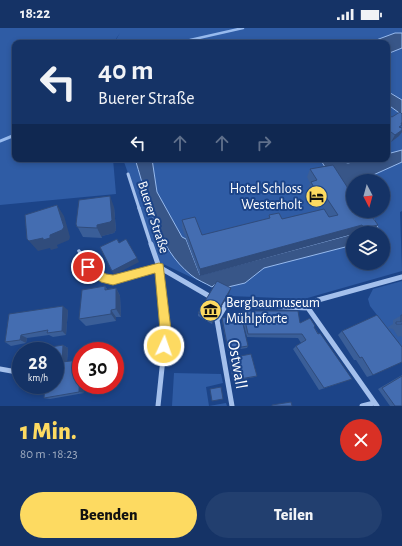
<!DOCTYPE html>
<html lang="de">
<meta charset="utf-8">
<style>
body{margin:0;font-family:"Alegreya Sans",sans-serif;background:#223f6f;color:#f1f3f6;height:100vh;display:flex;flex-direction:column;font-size:15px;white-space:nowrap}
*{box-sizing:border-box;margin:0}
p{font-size:13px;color:#9daabf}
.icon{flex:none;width:22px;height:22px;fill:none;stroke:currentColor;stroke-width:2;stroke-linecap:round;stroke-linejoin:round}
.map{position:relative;height:378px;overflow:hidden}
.side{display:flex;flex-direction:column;background:#153366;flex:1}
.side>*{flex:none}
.guide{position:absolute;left:12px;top:12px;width:378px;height:122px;border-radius:8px;box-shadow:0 2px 6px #0003,0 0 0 1px #344e7a;background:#153366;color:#f1f3f6;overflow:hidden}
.needle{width:26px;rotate:174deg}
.tools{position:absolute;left:346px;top:146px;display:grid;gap:8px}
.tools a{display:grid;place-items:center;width:44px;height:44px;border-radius:50%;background:#153366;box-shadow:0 2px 6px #0003,0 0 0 1px #344e7a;font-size:20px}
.speed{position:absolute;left:12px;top:314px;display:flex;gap:8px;font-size:20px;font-weight:700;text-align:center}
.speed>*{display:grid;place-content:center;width:52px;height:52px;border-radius:50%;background:#153366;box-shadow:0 2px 6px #0003,0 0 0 1px #344e7a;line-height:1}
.speed small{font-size:10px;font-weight:400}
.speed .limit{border:6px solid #d22;background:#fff;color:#111}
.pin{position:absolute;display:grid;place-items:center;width:34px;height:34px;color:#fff;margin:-17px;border:2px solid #fff;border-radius:50%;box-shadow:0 1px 4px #0007}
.me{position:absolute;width:44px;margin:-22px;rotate:3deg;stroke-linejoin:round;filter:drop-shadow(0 0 3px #0008)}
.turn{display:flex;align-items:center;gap:14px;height:84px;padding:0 20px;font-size:18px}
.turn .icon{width:52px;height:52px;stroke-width:2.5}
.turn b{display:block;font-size:28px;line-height:34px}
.lanes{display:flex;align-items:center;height:38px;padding:0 20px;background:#0003;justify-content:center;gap:20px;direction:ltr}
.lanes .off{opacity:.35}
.round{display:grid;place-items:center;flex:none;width:42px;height:42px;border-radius:21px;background:#223f6f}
.headline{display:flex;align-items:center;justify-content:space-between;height:68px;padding:0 20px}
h1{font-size:24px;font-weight:800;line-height:30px;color:#fdda61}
.cta{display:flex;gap:8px;margin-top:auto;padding:8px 20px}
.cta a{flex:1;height:46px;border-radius:24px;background:#fdda61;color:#111;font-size:16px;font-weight:800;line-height:46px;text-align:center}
.cta a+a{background:#223f6f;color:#f1f3f6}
.status{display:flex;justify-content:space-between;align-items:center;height:28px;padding:0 20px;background:#153366;direction:ltr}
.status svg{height:11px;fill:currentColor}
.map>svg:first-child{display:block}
.green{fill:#2f5ca5;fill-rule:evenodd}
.water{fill:#385688;stroke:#97baee}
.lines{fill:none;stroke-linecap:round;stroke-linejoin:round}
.stream-far1{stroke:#97baee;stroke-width:2.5}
.stream{stroke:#97baee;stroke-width:3}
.service-far1{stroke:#a4c0ec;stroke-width:3}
.service{stroke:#a4c0ec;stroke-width:3.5}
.minor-far1{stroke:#a4c0ec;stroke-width:3.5}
.minor{stroke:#a4c0ec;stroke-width:5}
.wall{fill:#3a5e98}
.shaded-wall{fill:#304c7c}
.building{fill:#446db1;stroke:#304c7c}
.route{fill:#fdda61;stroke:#a48e3f}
.labels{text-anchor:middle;stroke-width:4;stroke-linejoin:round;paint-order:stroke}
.poi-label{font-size:14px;fill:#fff;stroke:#1c4488;text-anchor:end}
.street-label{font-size:14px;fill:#fff;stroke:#1c4488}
.near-street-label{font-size:17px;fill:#fff;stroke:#1c4488}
</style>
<div class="status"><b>18:22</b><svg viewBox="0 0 49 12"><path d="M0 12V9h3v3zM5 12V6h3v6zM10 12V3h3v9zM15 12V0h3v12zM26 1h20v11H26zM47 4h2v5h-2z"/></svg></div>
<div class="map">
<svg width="402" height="378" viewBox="0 0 402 378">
<rect width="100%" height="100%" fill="#1c4488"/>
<path class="green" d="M0,0H402V183L400,184L402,243L304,271L228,268L230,263L216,256L214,260L159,234L123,131H387V15H114L120,5L113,15H15V131H113L116,166L0,177ZM353,153H383V183H353ZM353,205H383V235H353Z
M402,253V319L370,278L368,271L373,261Z
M174,345L221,346L223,355L206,359L209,378L226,375L227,378H172Z"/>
<path class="water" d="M395,5H402V20L387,26V15H368Z
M387,63L402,72V87L387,76Z
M402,122V134L360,153H353V183H370L378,200V205H369L353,184L320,131H341L344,134L348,135L366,131H387V126Z
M138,131H152L157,164L182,209L186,211L200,247L353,206V217L264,240L245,255L228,259L216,255L212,259C205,255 197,252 191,247C157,220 148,173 136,134Z"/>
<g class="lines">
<path class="stream-far1" d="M188,15L190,12L243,0"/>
<path class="stream" d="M0,113L15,107"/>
<path class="service-far1" d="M128,146L139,180"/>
<path class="service" d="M79,223L88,239L104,250L113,252L159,239"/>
<path class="minor-far1" d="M139,180L151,217"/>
<path class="minor" d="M151,216L159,239L166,302L158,378
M159,239L209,268
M223,276L308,280L377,378
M226,277L217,292L232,378
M308,280L318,272L402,249
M0,341L17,344
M362,378L374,375"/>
</g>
<path class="wall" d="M387,91L401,100L399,108L391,114L387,111Z
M310,141L371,204L369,205H353L200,248L182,200V192L202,207L268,191L269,187L282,191L329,189L320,174L314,175L307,163L310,155L307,149Z
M114,179L116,202L114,205L102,208V210L83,209L76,196Z
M105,258L107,261L116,260L120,268L121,289H116V293L86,298L79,291Z
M231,260L230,263L212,296L198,288V285Z
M68,282L66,307L53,309L49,307L27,310L26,315L11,318L5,314Z
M243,283L300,295L315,298L314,299L352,351L319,362L293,321L296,318L301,315L298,310L247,309L241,287Z
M377,287L373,347L367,349L356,332H354L338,307L342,303Z
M402,287V309L400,308L398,309L393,301L388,300V299L393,296V292Z
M222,290L248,318L247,320L228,323L222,293Z
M63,317L68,320L67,334L81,332V357L84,365L50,371L44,370L55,357Z
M230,330L257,348L255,349L233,353L229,332Z
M402,347V378H390L378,361Z"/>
<path class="shaded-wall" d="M402,102V104L399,108L391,114L395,107Z
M391,104L387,111V107L388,106Z
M110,168L114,179L116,202L114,205L102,208V210L97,200V197Z
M57,177L64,188L70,209L69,212L57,217L58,220L51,222L50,220L38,223L29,213L43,210L50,207Z
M362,197L356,205H353V206L200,248V241Z
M378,197L371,204L360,205L364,200Z
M137,230L139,234L114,247L112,243Z
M116,260L120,268L121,289L116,281Z
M231,260L230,263L212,296V293Z
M63,278L68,282L66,307L62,303Z
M111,282L116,289V293L111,286Z
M21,307L27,310L26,315L20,312Z
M63,317L68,320L67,337L62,334Z
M80,332H81V357H84V365L79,364Z"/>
<path class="building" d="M400,84L402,86V95H401L402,97L399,99L402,100V102L395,107L391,104L388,106H387V91L390,88L392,89Z
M333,137L353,168V183H368L378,197L364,200L362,197L200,241L182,192L195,189L202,207L270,190L269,187L279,185L282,191L324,181L329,189L338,187L324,166L318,167L311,154L317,152L310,141Z
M110,168L112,192L110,194L97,197V200L77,199L76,196L79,172Z
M57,177L64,199L62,202L50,207V210L43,212V210L29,213L27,211L25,187Z
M117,211L119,215L126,211L137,230L112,243L100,219Z
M217,253L231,260L212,293L198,285Z
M105,258V262L116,260V281L111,282V286L79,291L82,262Z
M63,278L62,303L47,305L48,302L21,307L20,312L5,314L9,286Z
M243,283H298L300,295L310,290L315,298L314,299L318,306L320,305L352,351L324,360L296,318L306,312L302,306H248Z
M241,287L248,318L228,321L222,290Z
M377,287L402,319V334L373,347L362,329L360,330L342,303Z
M401,287H402V296H396V294H401Z
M63,317L62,334L80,332L79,364L44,370L45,357H55V323H45V320Z
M251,326L257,348L234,352L230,330Z
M402,348V378H395L382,360Z
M221,359L223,371L212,373L210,361Z
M291,374L292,378H272V377Z"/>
<path class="route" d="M88,234L106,246L113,247L159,235L163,236L171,302L168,322L164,323L160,322L158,318L160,302L155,245L113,257L101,254L84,242L83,239L84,235Z"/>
<defs>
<symbol id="hotel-disc" viewBox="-11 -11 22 22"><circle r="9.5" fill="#fdda61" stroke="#1c4488"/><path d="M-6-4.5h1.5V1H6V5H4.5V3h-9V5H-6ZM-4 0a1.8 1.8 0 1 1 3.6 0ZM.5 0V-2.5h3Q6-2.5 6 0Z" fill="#111"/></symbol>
<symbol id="museum-disc" viewBox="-11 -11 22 22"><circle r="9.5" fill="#fdda61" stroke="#1c4488"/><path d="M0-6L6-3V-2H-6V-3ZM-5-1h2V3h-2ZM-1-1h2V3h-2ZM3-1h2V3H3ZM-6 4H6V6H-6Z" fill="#111"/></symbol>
</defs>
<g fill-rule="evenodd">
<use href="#hotel-disc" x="304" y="156" width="25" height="25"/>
<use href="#museum-disc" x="198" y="270" width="25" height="25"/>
</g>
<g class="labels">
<g class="poi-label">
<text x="302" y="165">Hotel Schloss<tspan x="302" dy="16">Westerholt</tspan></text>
<text x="226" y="279" text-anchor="start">Bergbaumuseum<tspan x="226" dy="16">Mühlpforte</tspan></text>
</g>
<g class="street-label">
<text transform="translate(154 189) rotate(72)" y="5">Buerer Straße</text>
</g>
<g class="near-street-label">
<text transform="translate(238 336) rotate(80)" y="6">Ostwall</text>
</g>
</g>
</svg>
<div class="tools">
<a><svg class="needle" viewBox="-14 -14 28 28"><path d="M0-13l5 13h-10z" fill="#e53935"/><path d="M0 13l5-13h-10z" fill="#9daabf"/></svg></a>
<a><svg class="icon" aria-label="layers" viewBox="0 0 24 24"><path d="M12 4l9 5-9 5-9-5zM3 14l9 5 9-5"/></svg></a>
</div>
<div class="speed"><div>28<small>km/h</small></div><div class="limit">30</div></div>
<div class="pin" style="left:88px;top:239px;background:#d93025"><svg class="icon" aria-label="arrive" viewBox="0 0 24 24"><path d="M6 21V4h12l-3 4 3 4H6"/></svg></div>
<svg class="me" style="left:164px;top:318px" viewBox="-20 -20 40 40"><circle r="17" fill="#fdda61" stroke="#fff" stroke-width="3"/><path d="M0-11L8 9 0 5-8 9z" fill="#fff"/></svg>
<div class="guide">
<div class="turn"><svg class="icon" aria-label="left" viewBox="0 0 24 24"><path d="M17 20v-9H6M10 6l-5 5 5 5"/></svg><div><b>40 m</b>Buerer Straße</div></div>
<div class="lanes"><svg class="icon" aria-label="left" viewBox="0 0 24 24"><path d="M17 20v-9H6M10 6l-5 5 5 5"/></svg><svg class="icon off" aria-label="ahead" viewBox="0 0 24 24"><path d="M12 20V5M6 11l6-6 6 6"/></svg><svg class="icon off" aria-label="ahead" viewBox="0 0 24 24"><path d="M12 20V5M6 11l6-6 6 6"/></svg><svg class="icon off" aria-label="right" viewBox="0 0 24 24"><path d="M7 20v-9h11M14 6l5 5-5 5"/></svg></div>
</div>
</div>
<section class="side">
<div class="headline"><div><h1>1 Min.</h1><p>80 m · 18:23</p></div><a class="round" style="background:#d93025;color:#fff"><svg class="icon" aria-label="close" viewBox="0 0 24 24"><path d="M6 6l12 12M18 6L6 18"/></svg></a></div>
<div class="cta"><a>Beenden</a><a>Teilen</a></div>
</section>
